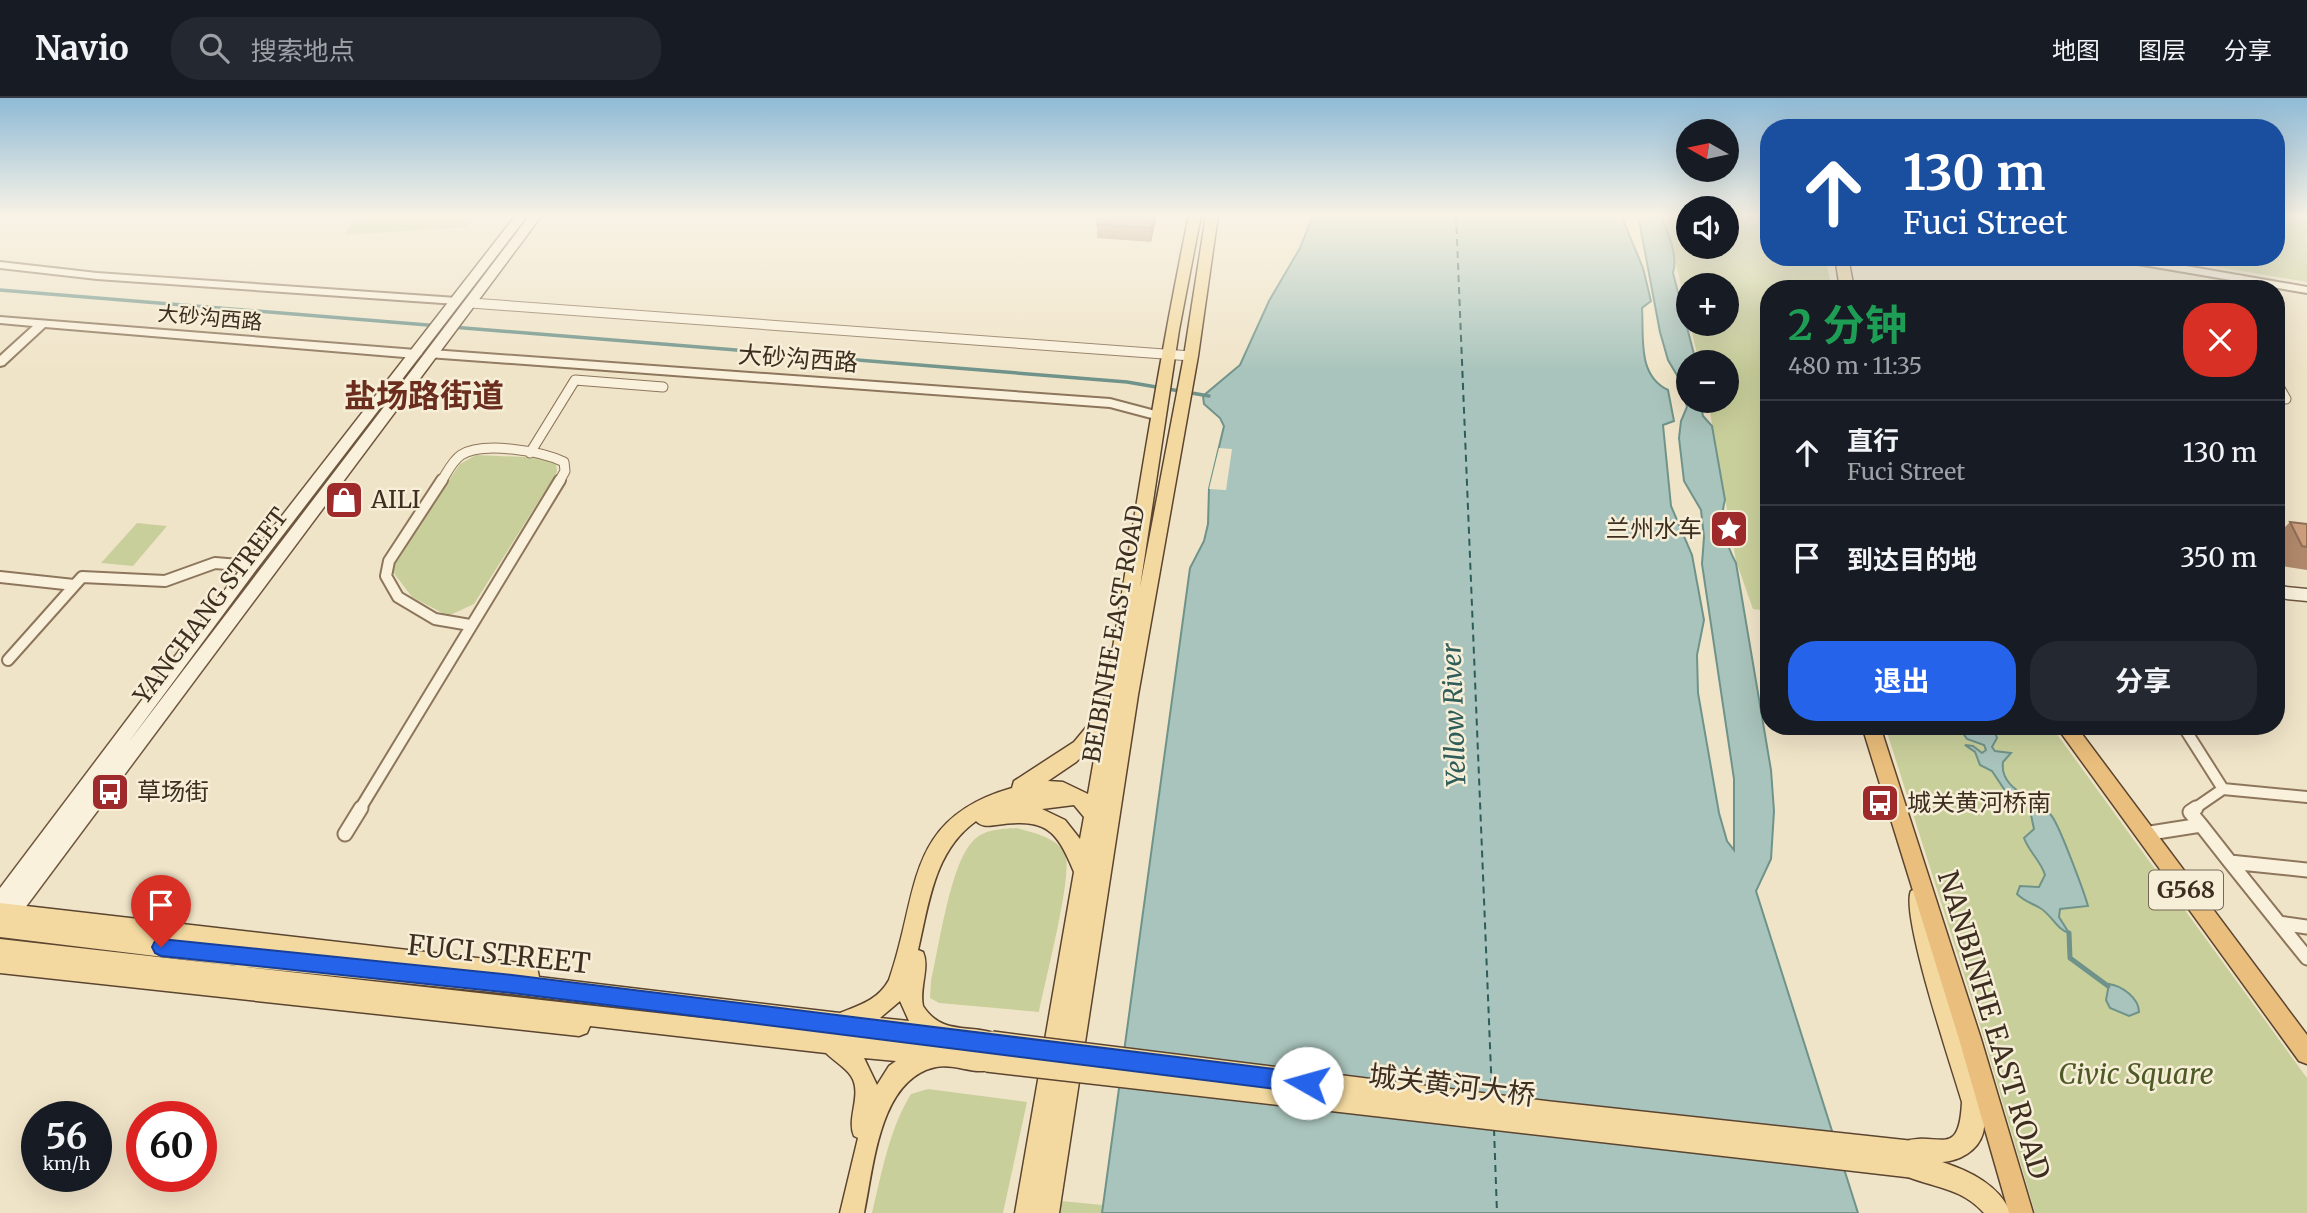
<!DOCTYPE html>
<html lang="zh">
<meta charset="utf-8">
<style>
body{margin:0;font-family:Merriweather,"Noto Sans SC",serif;background:#242831;color:#f1f3f6;height:100vh;display:flex;flex-direction:column;font-size:26px;white-space:nowrap}
*{box-sizing:border-box;margin:0}
p{font-size:23px;color:#9ea1a6}
.icon{flex:none;width:38px;height:38px;fill:none;stroke:currentColor;stroke-width:2;stroke-linecap:round;stroke-linejoin:round}
.map{position:relative;flex:1;overflow:hidden}
.sheet{position:absolute;left:1760px;top:182px;width:525px;height:455px;display:flex;flex-direction:column;background:#171b24;border-radius:28px;box-shadow:0 7px 28px #0002}
.sheet>*{flex:none}
.banner{position:absolute;left:1760px;top:21px;width:525px;height:147px;border-radius:28px;box-shadow:0 7px 28px #0002;background:#1a4fa0;color:#fff;overflow:hidden}
.needle{width:46px;rotate:279deg}
.buttons{position:absolute;left:1676px;top:21px;display:grid;gap:14px}
.buttons a{display:grid;place-items:center;width:63px;height:63px;border-radius:50%;background:#171b24;box-shadow:0 7px 28px #0002;font-size:35px}
.speed{position:absolute;left:21px;top:1003px;display:flex;gap:14px;font-size:35px;font-weight:700;text-align:center}
.speed>*{display:grid;place-content:center;width:91px;height:91px;border-radius:50%;background:#171b24;box-shadow:0 7px 28px #0002;line-height:1}
.speed small{font-size:18px;font-weight:400}
.speed .limit{border:10px solid #d22;background:#fff;color:#111}
.pin{position:absolute;display:grid;place-items:center;width:60px;height:60px;color:#fff;margin:-72px -30px;border-radius:50% 50% 50% 0;rotate:-45deg;box-shadow:0 0 7px #0007}
.pin .icon{rotate:45deg}
.me{position:absolute;width:77px;margin:-38px;rotate:277deg;stroke-linejoin:round;filter:drop-shadow(0 0 5px #0008)}
.turn{display:flex;align-items:center;gap:24px;height:147px;padding:0 28px;font-size:32px}
.turn .icon{width:91px;height:91px;stroke-width:2.5}
.turn b{display:block;font-size:49px;line-height:60px}
.round{display:grid;place-items:center;flex:none;width:74px;height:74px;border-radius:28px;background:#242831}
.headline{display:flex;align-items:center;justify-content:space-between;height:119px;padding:0 28px}
h1{font-size:42px;font-weight:700;line-height:52px;color:#1e9e55}
.button{display:flex;gap:14px;margin-top:auto;padding:14px 28px}
.button a{flex:1;height:80px;border-radius:28px;background:#2563eb;color:#fff;font-size:28px;font-weight:700;line-height:80px;text-align:center}
.button a+a{background:#242831;color:#f1f3f6}
ul{padding:0;list-style:none}
li{display:flex;align-items:center;gap:21px;height:105px;padding:0 28px;border-top:2px solid #363941}
li div{flex:1}
li b{display:block;font-size:26px}
li em{font-style:normal}
header{display:flex;align-items:center;gap:42px;box-sizing:border-box;height:98px;padding:0 35px;background:#171b24;border-bottom:2px solid #363941}
header strong{font-size:33px}
nav{display:flex;gap:38px;margin-inline-start:auto;font-size:24px}
.search{width:490px;height:63px;background:#242831;display:flex;align-items:center;gap:18px;box-sizing:border-box;padding:0 24px;border-radius:28px;color:#9ea1a6;font-size:26px}
.map>svg:first-child{display:block}
.green{fill:#c9cf9b}
.water{fill:#a9c4bc;stroke:#6f938a;stroke-width:2}
.pier{fill:#f0e4c8}
.lines{fill:none;stroke-linecap:round;stroke-linejoin:round}
.stream-far1{stroke:#6f938a;stroke-width:3.5}
.stream{stroke:#6f938a;stroke-width:5}
.ferry{stroke:#2f5d5a;stroke-width:2;stroke-dasharray:7 5;stroke-linecap:butt}
.minor-far2-casing{stroke:#8d765c;stroke-width:11}
.minor-far1-casing{stroke:#8d765c;stroke-width:14}
.minor-casing{stroke:#8d765c;stroke-width:17}
.tertiary-casing{stroke:#8d765c;stroke-width:4}
.secondary-casing{stroke:#6f573f;stroke-width:3}
.primary-casing{stroke:#5b4430;stroke-width:3}
.trunk-casing{stroke:#5b4430;stroke-width:3}
.minor-far2{stroke:#faf1dc;stroke-width:9}
.minor-far1{stroke:#faf1dc;stroke-width:10}
.minor{stroke:#faf1dc;stroke-width:13}
.tertiary{fill:#faf1dc;fill-rule:evenodd}
.secondary{fill:#faf1dc;fill-rule:evenodd}
.primary{fill:#f3d9a0;fill-rule:evenodd}
.trunk{fill:#eabe7c;fill-rule:evenodd}
.primary-bridge-casing{stroke:#5b4430;stroke-width:24;stroke-linecap:butt}
.primary-bridge{stroke:#f3d9a0;stroke-width:21}
.wall{fill:#b2896c}
.shaded-wall{fill:#916f58}
.building{fill:#cf9f7d;stroke:#916f58;stroke-width:2}
.route{fill:#2563eb;stroke:#184099;stroke-width:2}
.labels{text-anchor:middle;stroke-width:5;stroke-linejoin:round;paint-order:stroke}
.far-street-label{font-size:21px;fill:#3d2e20;stroke:#f7eed8}
.shield{fill:#f7eed8;stroke:#756857;stroke-width:2}
.shield-label{font-size:23px;font-weight:bold;fill:#3d2e20}
.street-label{font-size:24px;fill:#3d2e20;stroke:#f7eed8}
.poi-label{font-size:24px;fill:#3d2e20;stroke:#f7eed8;text-anchor:start}
.water-label{font-size:26px;font-style:italic;fill:#2f5d5a;stroke:#f7eed8}
.near-street-label{font-size:28px;fill:#3d2e20;stroke:#f7eed8}
.near-park-label{font-size:28px;font-style:italic;fill:#4d5a26;stroke:#f7eed8}
.district-label{font-size:32px;font-weight:bold;fill:#6b2e1e;stroke:#f7eed8}
</style>
<header>
<strong>Navio</strong>
<div class="search"><svg class="icon" aria-label="search" viewBox="0 0 24 24"><circle cx="10" cy="10" r="6"/><path d="M15 15l6 6"/></svg>搜索地点</div>
<nav><a>地图</a><a>图层</a><a>分享</a></nav>
</header>
<div class="map">
<svg width="2307" height="1115" viewBox="0 0 2307 1115">
<rect width="100%" height="100%" fill="#f0e4c8"/>
<path class="green" d="M355,117H476L467,129L345,137Z
M1663,117H1689V149H1727V117H1769V159H1825L1832,191H1769V513L1753,511L1736,463L1708,303H1727V264H1699L1690,226H1727V187H1689V218Z
M2277,117H2307V184L2157,159H2277Z
M476,357L550,360L556,365L557,374L474,506L448,518L412,499L393,474L397,457L460,366Z
M137,425L167,428L133,468L101,465Z
M1885,628H2051L2307,980V1115H2035L1980,927Z
M1017,730C1033,735 1061,740 1066,759C1071,784 1045,884 1039,914L939,905L930,900L931,883C939,849 950,768 972,744C983,731 1001,731 1017,730Z
M928,991L1027,1004L1003,1115H872C882,1074 889,1032 911,996Z
M1061,1103L1103,1107L1102,1115H1059Z"/>
<path class="water" d="M1313,117H1621L1643,170L1651,203L1642,210C1644,240 1637,277 1668,292L1674,323L1663,327L1671,408L1692,457L1704,522L1697,557L1698,595L1719,715L1727,743L1734,752V681L1702,466L1704,439L1701,412L1684,383L1679,340L1681,323L1687,309L1681,284L1668,262L1660,234L1638,117H1660C1668,133 1678,158 1673,175L1696,264H1689V303H1700L1703,318L1712,328L1725,402C1719,421 1726,447 1736,465L1771,672L1774,713L1771,761L1756,793L1858,1115H1102L1190,470L1204,443L1208,426L1209,391L1224,328L1220,320L1204,306L1203,298L1240,267L1269,203L1300,150Z
M1958,628H1993L1997,640L1992,649L1995,653L2011,655L2003,664C1999,693 2037,699 2051,717C2059,726 2084,794 2088,808L2060,811L2059,819L2069,835C2056,831 2052,817 2040,810C2032,805 2025,804 2017,796L2020,788L2039,789L2045,777C2041,763 2029,754 2024,740L2034,731L2031,717L2033,711L2004,691L1992,673L1980,667L1975,654L1965,647L1973,648L1982,655L1986,652L1984,647L1967,641Z
M2109,886C2122,888 2139,900 2139,914L2129,918L2110,910L2106,902Z"/>
<path class="pier" d="M1219,350L1232,351L1226,392L1209,391Z"/>
<g class="lines">
<path class="stream-far1" d="M0,192L1127,284L1209,298"/>
<path class="stream" d="M2069,835L2070,860L2108,888"/>
<path class="ferry" d="M1456,117L1492,997
M1494,1031L1497,1115"/>
<defs>
<path id="minor-far2" d="M2240,182L2241,191
M471,205L1191,258
M2277,285L2286,301
M530,355L575,282L663,289
M441,384C447,375 452,363 461,357C483,343 541,353 564,364L565,373L559,384"/>
<path id="minor-far1" d="M442,382L389,463L386,478L398,499L435,521L470,527
M0,479L74,487
M8,562L82,479L165,483L215,465L251,468
M2183,628L2223,691L2194,711
M2223,691L2307,699
M360,711L560,382"/>
<path id="minor" d="M2196,710L2190,714L2201,727
M345,736L361,710
M2144,736L2201,727L2230,764L2307,772
M2230,764L2307,860
M2279,825L2307,829"/>
<path id="tertiary" d="M2109,159H2134L2307,189V195L2114,162Z
M0,164L97,175L457,200L462,203L457,206L97,181L0,170Z
M0,219L416,252L422,256L416,260L45,229L4,267L0,268V258L33,228L0,225Z
M432,252L1110,301L1163,315L1165,318L1159,322L1110,309L428,259V253Z"/>
<path id="secondary" d="M516,117H528L256,472L128,645L530,117H542L7,834L0,836V790L246,464Z
M2277,488L2307,491V503L2277,500Z"/>
<path id="primary" d="M1189,117H1201L1179,232L1140,489L1184,258L1206,117H1218L1198,258L1138,597L1059,1115H1015L1074,774C1056,730 1045,720 996,727C987,728 982,729 976,723C934,753 929,805 918,852L923,854C930,869 919,890 923,908C943,939 971,925 1000,937L1003,944L1000,951L992,954L998,963L995,971C976,978 955,965 936,969C879,981 874,1068 864,1115H840L858,1040L854,1038C846,1020 863,996 851,978C845,969 834,963 826,955L590,928L587,935L579,938L0,875V841L237,868L0,839V805L530,866L537,869L539,879L840,915C860,907 878,902 889,882C920,795 903,721 1012,690L1014,683L1074,644L1103,609C1131,445 1155,280 1189,117ZM1097,644L1088,696L1063,684L1048,683L1076,664ZM1074,707L1084,719L1080,741L1065,722L1042,711ZM246,869L512,896L817,933ZM900,903L909,923L880,920ZM864,960L896,963L889,968L877,987Z
M1835,159H1848L1854,191H1840Z
M1918,790L1925,793C1932,807 1932,824 1935,839C1946,884 1993,997 1983,1035C1978,1053 1959,1063 1942,1064C1970,1073 1999,1087 2011,1115H1984C1961,1089 1933,1090 1903,1077L1899,1069L1902,1062L1897,1053L1900,1045C1937,1030 1959,1065 1962,1004C1952,970 1900,816 1911,793Z"/>
<path id="trunk" d="M1862,628H1880L1981,941L2033,1115H2009L1959,941Z
M2056,628H2076L2307,937V966L2299,963Z"/>
</defs>
<use href="#minor-far2" class="minor-far2-casing"/>
<use href="#minor-far1" class="minor-far1-casing"/>
<use href="#minor" class="minor-casing"/>
<use href="#tertiary" class="tertiary-casing"/>
<use href="#secondary" class="secondary-casing"/>
<use href="#primary" class="primary-casing"/>
<use href="#trunk" class="trunk-casing"/>
<use href="#minor-far2" class="minor-far2"/>
<use href="#minor-far1" class="minor-far1"/>
<use href="#minor" class="minor"/>
<use href="#tertiary" class="tertiary"/>
<use href="#secondary" class="secondary"/>
<use href="#primary" class="primary"/>
<use href="#trunk" class="trunk"/>
<defs>
<path id="primary-bridge" d="M992,944L1549,1014L1908,1053
M987,963L1911,1069"/>
</defs>
<use href="#primary-bridge" class="primary-bridge-casing"/>
<use href="#primary-bridge" class="primary-bridge"/>
</g>
<path class="wall" d="M1099,117H1157L1151,144L1097,140V126Z
M2290,424L2307,426V472L2282,468L2277,457V437Z"/>
<path class="shaded-wall" d="M1154,117H1157L1151,144V130Z"/>
<path class="building" d="M1099,117H1154L1151,130L1097,126Z
M2290,424L2307,426V449L2302,448Z"/>
<linearGradient id="sky" x2="0" y2="1"><stop stop-color="#8fbad6"/><stop offset="0.43" stop-color="#f8f3e6"/><stop offset="1" stop-color="#f8f3e6" stop-opacity="0"/></linearGradient>
<rect width="2307" height="273" fill="url(#sky)"/>
<path class="route" d="M161,841L512,877L1307,975L1314,977L1317,985L1314,992L1307,995L512,895L161,858L155,855L152,849L155,843Z"/>
<defs>
<symbol id="shop-square" viewBox="-11 -11 22 22"><rect x="-9" y="-9" width="18" height="18" rx="4" fill="#9e2a2b" stroke="#f7eed8"/><path d="M-5-2.5h2.3a2.7 3.5 0 0 1 5.4 0H5L5.5 6h-11ZM-1.5-2.5h3a1.5 2.3 0 0 0-3 0Z" fill="#fff"/></symbol>
<symbol id="sight-square" viewBox="-11 -11 22 22"><rect x="-9" y="-9" width="18" height="18" rx="4" fill="#9e2a2b" stroke="#f7eed8"/><path d="M0-6L1.8-2.2L6-1.7L2.9 1.2L3.7 5.4L0 3.3L-3.7 5.4L-2.9 1.2L-6-1.7L-1.8-2.2Z" fill="#fff"/></symbol>
<symbol id="bus-square" viewBox="-11 -11 22 22"><rect x="-9" y="-9" width="18" height="18" rx="4" fill="#9e2a2b" stroke="#f7eed8"/><path d="M-5-6H5V4H4V6H2V4H-2V6H-4V4H-5ZM-3.5-4V0h7V-4ZM-3.5 1.2v1.5H-2V1.2ZM2 1.2v1.5H3.5V1.2Z" fill="#fff"/></symbol>
</defs>
<g fill-rule="evenodd">
<use href="#shop-square" x="322" y="380" width="44" height="44"/>
<use href="#sight-square" x="1707" y="409" width="44" height="44"/>
<use href="#bus-square" x="88" y="672" width="44" height="44"/>
<use href="#bus-square" x="1858" y="683" width="44" height="44"/>
</g>
<g class="labels">
<g class="far-street-label">
<text transform="translate(210 220) rotate(5)" y="7">大砂沟西路</text>
</g>
<rect class="shield" x="2149" y="772.5" width="74" height="39" rx="5"/>
<g class="shield-label">
<text x="2186" y="800">G568</text>
</g>
<g class="street-label">
<text transform="translate(798 261) rotate(4)" y="8">大砂沟西路</text>
<text transform="translate(211 508) rotate(-53)" y="8">YANCHANG STREET</text>
<text transform="translate(1114 536) rotate(-80)" y="8">BEIBINHE EAST ROAD</text>
</g>
<g class="poi-label">
<text x="371" y="410">AILI</text>
<text x="1702" y="439" text-anchor="end">兰州水车</text>
<text x="137" y="702">草场街</text>
<text x="1907" y="713">城关黄河桥南</text>
</g>
<g class="water-label">
<text transform="translate(1454 617) rotate(-92)" y="9">Yellow River</text>
</g>
<g class="near-street-label">
<text transform="translate(499 856) rotate(6)" y="10">FUCI STREET</text>
<text transform="translate(1994 927) rotate(73)" y="10">NANBINHE EAST ROAD</text>
<text transform="translate(1452 987) rotate(7)" y="10">城关黄河大桥</text>
</g>
<g class="near-park-label">
<text x="2136" y="986">Civic Square</text>
</g>
<g class="district-label">
<text x="424" y="309">盐场路街道</text>
</g>
</g>
</svg>
<div class="buttons">
<a><svg class="needle" viewBox="-14 -14 28 28"><path d="M0-13l5 13h-10z" fill="#e53935"/><path d="M0 13l5-13h-10z" fill="#9ea1a6"/></svg></a>
<a><svg class="icon" aria-label="sound" viewBox="0 0 24 24"><path d="M4 9h4l5-4v14l-5-4H4zM17 9q2 3 0 6"/></svg></a>
<a>+</a>
<a>−</a>
</div>
<div class="speed"><div>56<small>km/h</small></div><div class="limit">60</div></div>
<div class="pin" style="left:161px;top:849px;background:#d93025"><svg class="icon" aria-label="arrive" viewBox="0 0 24 24"><path d="M6 21V4h12l-3 4 3 4H6"/></svg></div>
<svg class="me" style="left:1307px;top:985px" viewBox="-20 -20 40 40"><circle r="19" fill="#fff"/><path d="M0-13L10 11 0 6-10 11z" fill="#2563eb"/></svg>
<div class="banner">
<div class="turn"><svg class="icon" aria-label="ahead" viewBox="0 0 24 24"><path d="M12 20V5M6 11l6-6 6 6"/></svg><div><b>130 m</b>Fuci Street</div></div>
</div>
<section class="sheet">
<div class="headline"><div><h1>2 分钟</h1><p>480 m · 11:35</p></div><a class="round" style="background:#d93025;color:#fff"><svg class="icon" aria-label="close" viewBox="0 0 24 24"><path d="M6 6l12 12M18 6L6 18"/></svg></a></div>
<ul>
<li><svg class="icon" aria-label="ahead" viewBox="0 0 24 24"><path d="M12 20V5M6 11l6-6 6 6"/></svg><div><b>直行</b><p>Fuci Street</p></div><em>130 m</em></li>
<li><svg class="icon" aria-label="arrive" viewBox="0 0 24 24"><path d="M6 21V4h12l-3 4 3 4H6"/></svg><div><b>到达目的地</b></div><em>350 m</em></li>
</ul>
<div class="button"><a>退出</a><a>分享</a></div>
</section>
</div>
